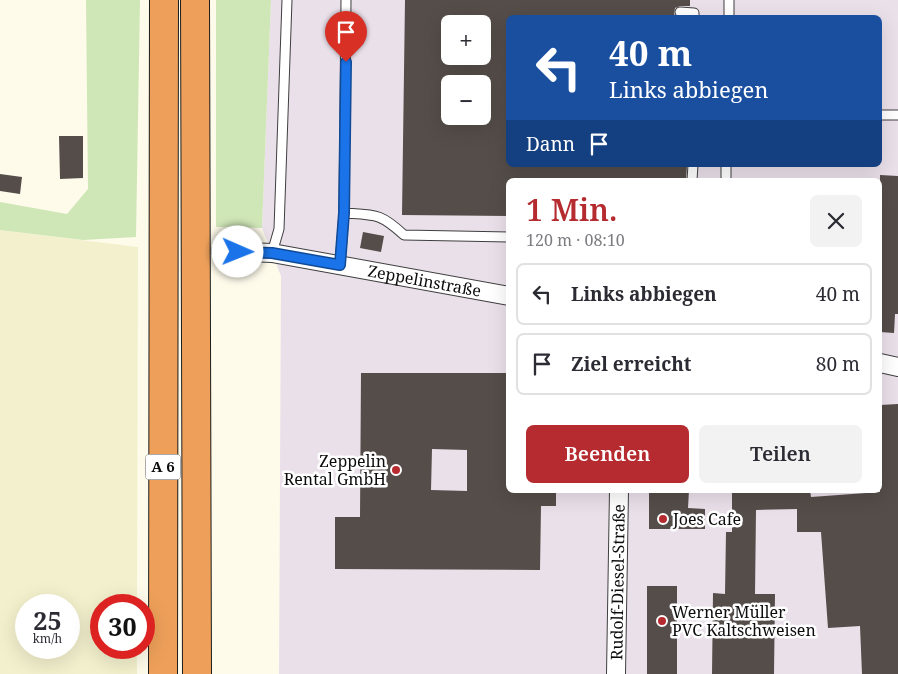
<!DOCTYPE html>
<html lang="de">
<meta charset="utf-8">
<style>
body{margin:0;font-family:"Noto Serif",serif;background:#f2f2f3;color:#2b2b33;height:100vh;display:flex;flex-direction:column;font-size:19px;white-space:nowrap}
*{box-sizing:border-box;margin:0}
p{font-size:16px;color:#7c7c81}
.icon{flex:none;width:28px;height:28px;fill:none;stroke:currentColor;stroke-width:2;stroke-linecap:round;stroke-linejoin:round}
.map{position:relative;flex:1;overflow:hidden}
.drawer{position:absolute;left:506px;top:178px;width:376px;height:315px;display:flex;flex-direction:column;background:#fff;border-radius:8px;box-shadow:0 5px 20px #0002}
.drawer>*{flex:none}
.top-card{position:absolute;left:506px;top:15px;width:376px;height:152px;border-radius:8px;box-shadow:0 5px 20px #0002;background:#1a4fa0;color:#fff;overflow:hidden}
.fabs{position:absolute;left:441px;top:15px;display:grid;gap:10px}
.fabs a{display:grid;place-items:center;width:50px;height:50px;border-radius:8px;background:#fff;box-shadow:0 5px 20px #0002;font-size:25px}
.speed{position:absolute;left:15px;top:594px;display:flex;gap:10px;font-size:25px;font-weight:700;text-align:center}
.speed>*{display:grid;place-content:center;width:65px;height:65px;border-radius:50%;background:#fff;box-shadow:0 5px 20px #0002;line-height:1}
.speed small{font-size:12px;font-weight:400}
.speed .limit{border:8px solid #d22;background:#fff;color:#111}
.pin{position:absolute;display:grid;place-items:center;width:42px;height:42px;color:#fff;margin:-51px -21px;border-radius:50% 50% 50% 0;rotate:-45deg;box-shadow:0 0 5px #0007}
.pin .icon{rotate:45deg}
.me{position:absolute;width:55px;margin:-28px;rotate:91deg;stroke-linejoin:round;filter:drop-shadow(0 0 4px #0008)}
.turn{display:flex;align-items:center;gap:18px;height:105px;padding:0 20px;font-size:22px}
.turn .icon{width:65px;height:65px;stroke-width:2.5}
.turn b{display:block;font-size:35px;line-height:42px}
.then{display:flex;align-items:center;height:48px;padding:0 20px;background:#0003;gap:10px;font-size:19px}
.round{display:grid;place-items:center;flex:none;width:52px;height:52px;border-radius:8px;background:#f2f2f3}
.head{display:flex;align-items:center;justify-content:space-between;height:85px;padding:0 20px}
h1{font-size:30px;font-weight:600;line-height:38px;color:#b52b2f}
.button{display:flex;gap:10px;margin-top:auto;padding:10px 20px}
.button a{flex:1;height:58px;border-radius:8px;background:#b52b2f;color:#fff;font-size:20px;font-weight:600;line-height:58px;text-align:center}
.button a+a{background:#f2f2f3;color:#2b2b33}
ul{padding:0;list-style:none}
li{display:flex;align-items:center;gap:15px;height:62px;margin:0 10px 8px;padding:0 10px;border:2px solid #e1e1e2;border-radius:8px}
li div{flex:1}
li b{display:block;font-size:19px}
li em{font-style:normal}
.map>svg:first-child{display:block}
.industrial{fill:#eae0ea;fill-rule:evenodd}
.farmland{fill:#f3f0cd;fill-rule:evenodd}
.green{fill:#cfe6b7}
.building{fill:#544d49;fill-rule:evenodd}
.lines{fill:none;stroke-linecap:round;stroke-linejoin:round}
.lane-casing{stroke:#3f3f3f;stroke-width:11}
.street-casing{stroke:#3f3f3f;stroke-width:20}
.highway-casing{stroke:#1d1d1d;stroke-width:30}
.lane{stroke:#fff;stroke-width:9}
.street{stroke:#fff;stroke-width:18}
.highway{stroke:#eea05a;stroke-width:28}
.route-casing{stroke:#114b97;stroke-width:12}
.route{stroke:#1a73e8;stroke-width:9}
.poi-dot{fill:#b52b2f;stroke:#fff;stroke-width:2}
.labels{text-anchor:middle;stroke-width:5;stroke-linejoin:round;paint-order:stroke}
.shield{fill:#fff;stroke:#555;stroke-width:1}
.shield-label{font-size:15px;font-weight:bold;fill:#0c0c0c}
.street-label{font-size:16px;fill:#0c0c0c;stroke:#fff}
.poi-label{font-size:16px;fill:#0c0c0c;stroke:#fff;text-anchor:start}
</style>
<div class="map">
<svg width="898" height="674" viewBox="0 0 898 674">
<rect width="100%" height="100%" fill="#fefbeb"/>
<path class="industrial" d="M271,0H898V674H279L281,276L262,228ZM509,18H880V165H509ZM450,24H482V56H450ZM450,84H482V116H450ZM509,180H880V490H509Z"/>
<path class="farmland" d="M0,230L138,247L137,605H101V648H137V674H0ZM26,605H69V648H26Z"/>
<path class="green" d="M86,0H140L136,237L83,240L0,230V202L67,214L88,189Z
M216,0H271L262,228L216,227Z"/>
<path class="building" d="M405,0H690V6H680L675,8L674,14L677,18H509V165H687L686,180H509V216L402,215ZM450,24H482V56H450ZM450,84H482V116H450Z
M59,136H83V178L60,179Z
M0,174L22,177L20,194L0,191Z
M880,175L898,176V314H895L894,333L880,332Z
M363,232L384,236L381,252L360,248Z
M361,373H509V490H556V506H541L540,570L335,569V517H360ZM432,449L467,450V491L431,490Z
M898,404V674H862L860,626L828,628L821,532H797V509L756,510L755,594H775L774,674H712L713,593L725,594L726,532H732V490H810L811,497L880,492V405Z
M649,490H689L688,508L705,509V529H649Z
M647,586H677V674H647Z"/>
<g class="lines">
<defs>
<path id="lane" d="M680,12L694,13V18
M729,18V0
M880,115H898
M692,180L693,165
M726,180V165
M344,213C376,215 380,213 404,235L509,237
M272,253L279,229L287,0
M340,265L344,213L346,0"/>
<g id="street">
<path id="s1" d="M221,251L272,253L509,296"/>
<path d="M880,363L898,367"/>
<path id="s2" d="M616,674L619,490"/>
</g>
<path id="highway" d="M195,0L197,674
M163,674L164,0"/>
</defs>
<use href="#lane" class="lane-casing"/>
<use href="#street" class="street-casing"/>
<use href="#highway" class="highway-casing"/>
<use href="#lane" class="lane"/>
<use href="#street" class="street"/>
<use href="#highway" class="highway"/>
</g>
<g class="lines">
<defs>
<path id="route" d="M238,252L272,253L340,265L344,213L346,62"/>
</defs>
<use href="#route" class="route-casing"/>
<use href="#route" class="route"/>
</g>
<g class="poi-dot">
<circle cx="396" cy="470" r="5"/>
<circle cx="663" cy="519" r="5"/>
<circle cx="662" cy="621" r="5"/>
</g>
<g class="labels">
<rect class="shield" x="145.5" y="454.5" width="35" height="25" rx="4"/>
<g class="shield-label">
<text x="163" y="472">A 6</text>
</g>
<g class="street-label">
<text dy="6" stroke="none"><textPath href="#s1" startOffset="206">Zeppelinstraße</textPath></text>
<text dy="6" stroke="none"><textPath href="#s2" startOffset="92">Rudolf-Diesel-Straße</textPath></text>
</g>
<g class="poi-label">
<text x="386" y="467" text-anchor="end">Zeppelin<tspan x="386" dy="18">Rental GmbH</tspan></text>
<text x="673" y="525">Joes Cafe</text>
<text x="672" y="618">Werner Müller<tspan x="672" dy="18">PVC Kaltschweisen</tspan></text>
</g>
</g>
</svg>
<div class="fabs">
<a>+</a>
<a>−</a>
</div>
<div class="speed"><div>25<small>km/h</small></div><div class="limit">30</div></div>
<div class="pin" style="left:346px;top:62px;background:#d93025"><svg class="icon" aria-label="arrive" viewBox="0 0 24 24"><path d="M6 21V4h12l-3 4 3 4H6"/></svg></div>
<svg class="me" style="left:238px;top:252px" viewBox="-20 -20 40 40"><circle r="19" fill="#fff"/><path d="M0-13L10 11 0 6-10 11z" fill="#1a73e8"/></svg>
<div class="top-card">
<div class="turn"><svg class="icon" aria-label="left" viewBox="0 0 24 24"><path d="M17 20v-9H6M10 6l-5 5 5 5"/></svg><div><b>40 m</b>Links abbiegen</div></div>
<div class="then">Dann<svg class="icon" aria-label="arrive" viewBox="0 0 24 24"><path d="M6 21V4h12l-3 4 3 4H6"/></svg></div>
</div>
<section class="drawer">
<div class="head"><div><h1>1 Min.</h1><p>120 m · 08:10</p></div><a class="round"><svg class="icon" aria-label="close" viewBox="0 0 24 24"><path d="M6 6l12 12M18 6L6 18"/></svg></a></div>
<ul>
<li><svg class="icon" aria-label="left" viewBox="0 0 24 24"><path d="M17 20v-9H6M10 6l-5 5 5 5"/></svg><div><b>Links abbiegen</b></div><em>40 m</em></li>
<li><svg class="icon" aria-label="arrive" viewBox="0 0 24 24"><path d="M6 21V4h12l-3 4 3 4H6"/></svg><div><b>Ziel erreicht</b></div><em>80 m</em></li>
</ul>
<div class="button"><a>Beenden</a><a>Teilen</a></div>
</section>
</div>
